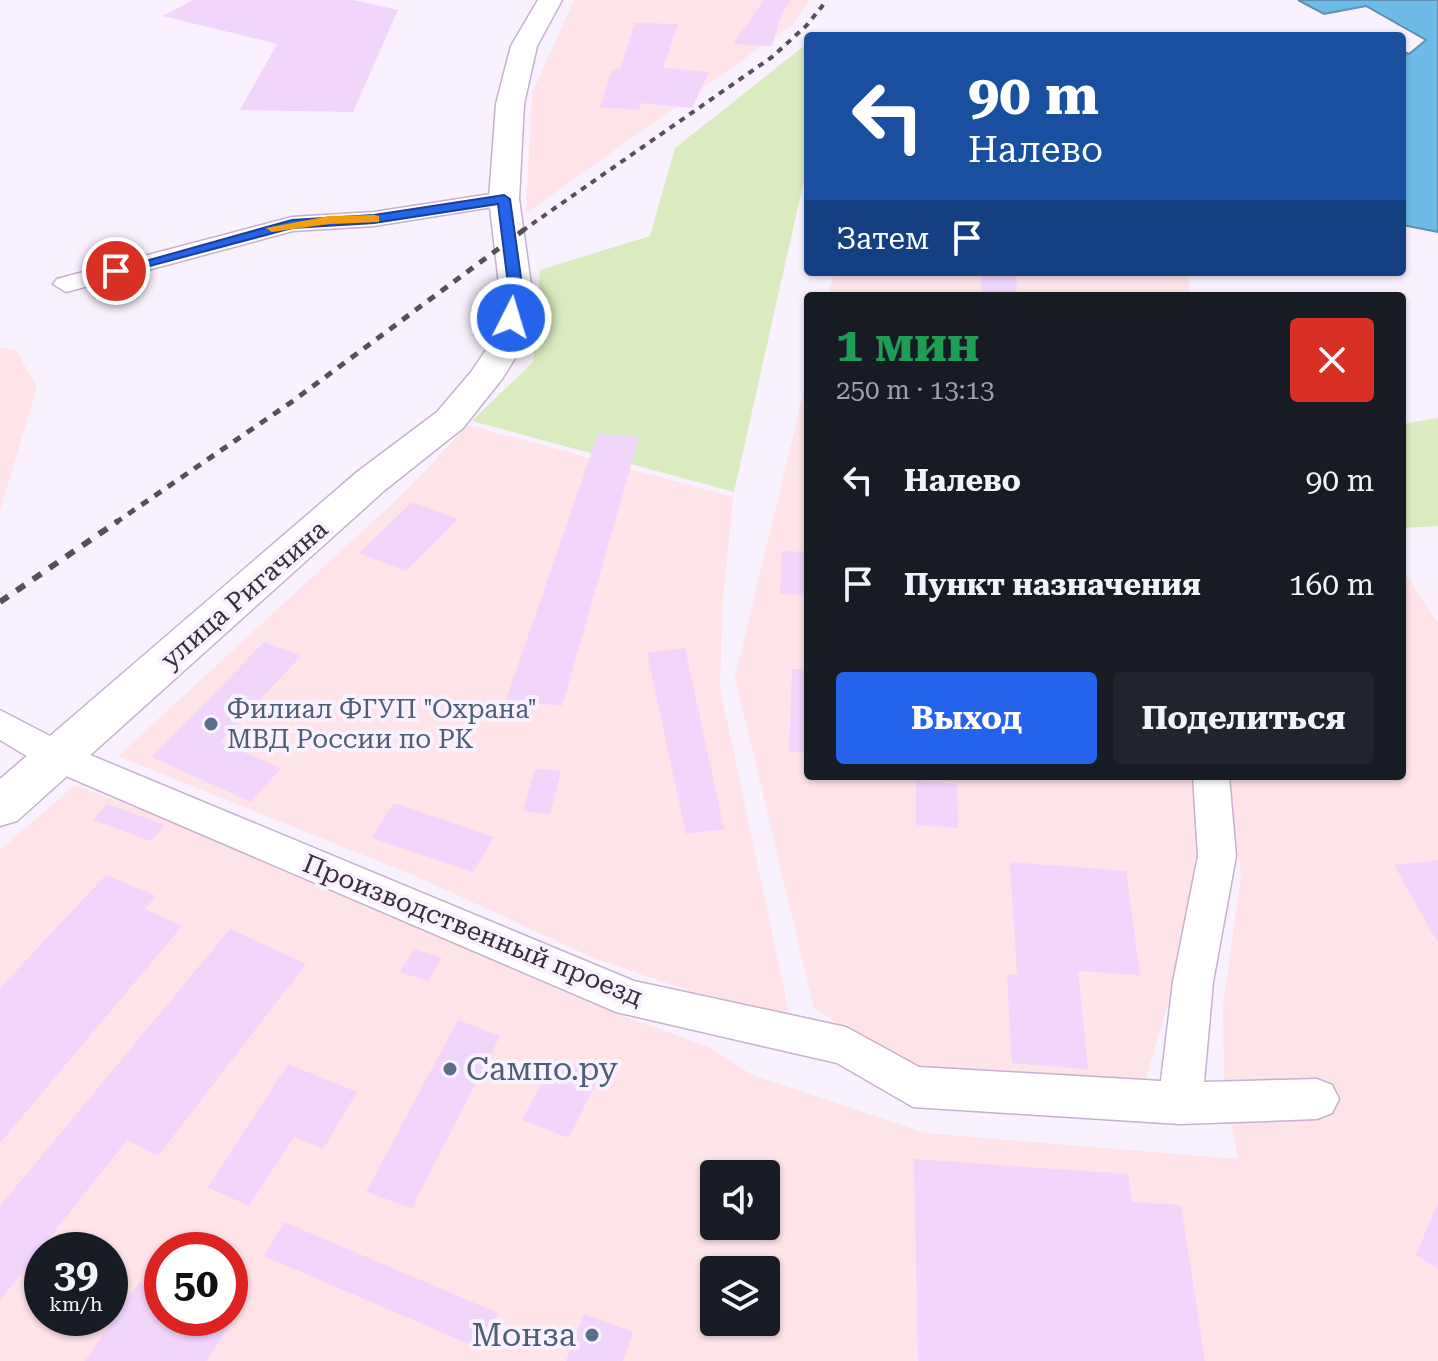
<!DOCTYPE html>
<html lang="ru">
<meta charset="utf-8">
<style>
body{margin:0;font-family:"Roboto Serif",serif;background:#20242c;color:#f1f3f6;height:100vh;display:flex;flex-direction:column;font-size:30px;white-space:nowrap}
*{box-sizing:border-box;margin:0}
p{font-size:26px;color:#9ea1a6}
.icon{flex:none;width:44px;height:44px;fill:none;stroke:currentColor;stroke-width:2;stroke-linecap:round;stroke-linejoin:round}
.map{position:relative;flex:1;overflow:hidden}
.panel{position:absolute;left:804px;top:292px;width:602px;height:488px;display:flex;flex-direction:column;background:#171b24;border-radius:8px;box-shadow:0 2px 6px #0004}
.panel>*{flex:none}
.banner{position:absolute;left:804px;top:32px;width:602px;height:244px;border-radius:8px;box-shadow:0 2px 6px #0004;background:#1a4fa0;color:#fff;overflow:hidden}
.controls{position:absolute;left:700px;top:1160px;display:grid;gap:16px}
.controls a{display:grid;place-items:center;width:80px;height:80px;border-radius:8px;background:#171b24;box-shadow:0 2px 6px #0004;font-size:40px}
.speed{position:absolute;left:24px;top:1232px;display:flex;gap:16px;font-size:40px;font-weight:700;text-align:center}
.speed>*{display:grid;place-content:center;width:104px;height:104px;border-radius:50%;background:#171b24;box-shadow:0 2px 6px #0004;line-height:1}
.speed small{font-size:20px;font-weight:400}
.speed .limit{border:12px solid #d22;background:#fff;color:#111}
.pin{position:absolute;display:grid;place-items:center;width:68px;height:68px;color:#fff;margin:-34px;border:4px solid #fff;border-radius:50%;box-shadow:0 2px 8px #0007}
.me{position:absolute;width:88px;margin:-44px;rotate:5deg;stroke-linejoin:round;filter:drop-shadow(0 0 6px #0008)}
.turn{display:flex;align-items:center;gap:28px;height:168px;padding:0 32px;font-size:36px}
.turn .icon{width:104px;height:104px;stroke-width:2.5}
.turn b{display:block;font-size:56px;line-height:68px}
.then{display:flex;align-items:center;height:76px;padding:0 32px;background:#0003;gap:16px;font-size:30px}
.round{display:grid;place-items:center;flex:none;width:84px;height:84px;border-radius:8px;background:#20242c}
.headline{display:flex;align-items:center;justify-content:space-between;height:136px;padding:0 32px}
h1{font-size:48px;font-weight:700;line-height:60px;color:#1e9e55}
.action{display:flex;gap:16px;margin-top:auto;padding:16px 32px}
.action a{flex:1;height:92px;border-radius:8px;background:#2563eb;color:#fff;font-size:32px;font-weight:700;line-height:92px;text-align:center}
.action a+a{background:#20242c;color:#f1f3f6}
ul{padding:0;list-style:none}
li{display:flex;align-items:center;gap:24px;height:104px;padding:0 32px}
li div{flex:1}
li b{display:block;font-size:30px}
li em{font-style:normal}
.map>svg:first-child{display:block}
.industrial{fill:#fee3e9;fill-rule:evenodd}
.green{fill:#daebbf}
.water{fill:#6ebbe8;stroke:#5e91b4;stroke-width:2}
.building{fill:#f1d5fb}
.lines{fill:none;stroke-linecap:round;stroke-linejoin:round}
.minor-casing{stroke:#c6b1ce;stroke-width:3}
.major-casing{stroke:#c6b1ce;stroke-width:3}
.minor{fill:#fff;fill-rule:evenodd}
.major{fill:#fff;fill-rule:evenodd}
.rail-far2{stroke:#584f5b;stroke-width:4;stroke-dasharray:6 6;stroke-linecap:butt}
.rail-far1{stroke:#584f5b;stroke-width:5;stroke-dasharray:8 8;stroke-linecap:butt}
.rail{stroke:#584f5b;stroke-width:6;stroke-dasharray:10 10;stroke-linecap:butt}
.route{fill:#2563eb;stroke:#184099;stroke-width:2}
.slow{fill:#f59e0b}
.service-dot{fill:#5c6f8a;stroke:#faf1fe;stroke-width:3}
.labels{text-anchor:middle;stroke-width:8;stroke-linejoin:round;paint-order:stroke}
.street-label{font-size:26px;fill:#382f3b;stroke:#faf1fe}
.service-label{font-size:26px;fill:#4e5e75;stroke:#faf1fe;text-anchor:start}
.near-service-label{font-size:32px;fill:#4e5e75;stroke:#faf1fe;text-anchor:start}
</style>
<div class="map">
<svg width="1438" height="1361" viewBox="0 0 1438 1361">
<rect width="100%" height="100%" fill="#faf1fe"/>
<path class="industrial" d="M574,0H810L793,24L526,213L532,93Z
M834,272H1189V296H828Z
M0,348L16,350L37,387L0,511Z
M808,374V776H1197L1199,897L1145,1082L919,1070L814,1009L735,677Z
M468,425L733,497L723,600L720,687L790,1018L718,1001L591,957L422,879L118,756L407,490Z
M1402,568L1438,623V1361H0V850L75,785L295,867L591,1004L711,1048L752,1075L925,1133L1238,1159L1224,1085L1223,1005L1241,876L1227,776H1402ZM714,1174H766V1226H714ZM42,1250H110V1318H42ZM162,1250H230V1318H162ZM714,1270H766V1322H714Z"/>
<path class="green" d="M808,43V162L734,492L472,421L533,362L540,270L650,236L675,148Z
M1438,418V526L1402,528V424Z"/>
<path class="water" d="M1298,0H1438V232L1402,225V51L1409,54L1426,40L1366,6L1324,14Z"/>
<path class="building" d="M193,0H353L398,10L353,112L240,110L277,44L163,16Z
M764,0H791L781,15L772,46L733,44Z
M635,23L678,24L663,68L709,72L692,108L640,103L639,109L600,108L612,69H620Z
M981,272H1016L1017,296H981Z
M598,434L639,437L562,706L506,700Z
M412,502L458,519L406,571L359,553Z
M782,551L808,552V595L780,594Z
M264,642L301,656L220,742L281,768L251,802L152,757Z
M685,648L724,829L686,834L647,653Z
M792,669H808V753L789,752Z
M535,769L561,771L550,814L523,811Z
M916,781L957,784L958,828L916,825Z
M394,803L494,837L473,872L371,838Z
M107,804L165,825L151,841L93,820Z
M1438,860V943L1394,865Z
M1010,862L1126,871L1140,975L1078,971L1088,1069L1012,1063L1007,974L1017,975Z
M106,875L156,896L145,909L182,926L0,1143V988Z
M230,929L306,964L158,1156L127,1140L0,1300V1206Z
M414,949L442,958L428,981L400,972Z
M458,1020L500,1036L412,1208L366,1192Z
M555,1058L600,1075L569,1138L522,1120Z
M288,1064L357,1092L323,1149L294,1137L249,1206L208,1187Z
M914,1159L1128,1174L1132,1202L1181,1205L1205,1361H918Z
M1438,1203V1269L1416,1255Z
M284,1222L498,1313L481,1349L264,1256Z
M139,1282L162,1293V1318H213L229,1326L207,1361H85Z
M584,1314L633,1332L623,1361H566Z"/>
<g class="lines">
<defs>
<path id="minor" d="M504,192L516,199L512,204L374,226L293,231L66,292L53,284L57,279L292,217L374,212Z
M0,710L71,747L634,981L846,1027L919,1067L1161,1081L1173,982L1198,856L1193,776H1229L1236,856L1213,982L1204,1082L1317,1079L1332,1085L1339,1099L1332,1113L1317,1119L1180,1124L913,1107L837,1063L616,1012L45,767L0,740Z"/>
<path id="major" d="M538,0H562L537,46L524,104L519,199L532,292L524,344L502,379L463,428L385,490L17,821L0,826V779L357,472L437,412L471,372L490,344L500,292L489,199L496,104L511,46Z"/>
</defs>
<use href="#minor" class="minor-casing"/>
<use href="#major" class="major-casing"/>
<use href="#minor" class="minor"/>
<use href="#major" class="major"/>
<path class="rail-far2" d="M522,231L772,57L807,25L827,0"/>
<path class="rail-far1" d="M115,523L293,401L525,229"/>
<path class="rail" d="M0,602L118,521"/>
</g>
<path class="route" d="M504,195L510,199L523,292L518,318L511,322L504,318L509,292L498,204L374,223L292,228L116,275L110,271L292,220L374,215Z"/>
<path class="slow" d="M375,215L379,216V222L329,224L272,232L266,228L329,216Z"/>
<g class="service-dot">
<circle cx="211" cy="724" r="8"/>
<circle cx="450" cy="1069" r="8"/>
<circle cx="592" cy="1335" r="8"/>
</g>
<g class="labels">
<g class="street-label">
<text transform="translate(244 594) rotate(-41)" y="9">улица Ригачина</text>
<text transform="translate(473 930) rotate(22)" y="9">Производственный проезд</text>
</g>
<g class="service-label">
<text x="227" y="718">Филиал ФГУП "Охрана"<tspan x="227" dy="30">МВД России по РК</tspan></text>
</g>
<g class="near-service-label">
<text x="466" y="1080">Сампо.ру</text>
<text x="576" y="1346" text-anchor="end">Монза</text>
</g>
</g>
</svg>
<div class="controls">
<a><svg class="icon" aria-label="sound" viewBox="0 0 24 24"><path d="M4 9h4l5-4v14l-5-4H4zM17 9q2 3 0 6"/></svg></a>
<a><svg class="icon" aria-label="layers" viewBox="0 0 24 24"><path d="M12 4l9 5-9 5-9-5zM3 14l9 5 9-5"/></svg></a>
</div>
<div class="speed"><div>39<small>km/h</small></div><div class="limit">50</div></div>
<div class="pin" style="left:116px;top:271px;background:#d93025"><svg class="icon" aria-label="arrive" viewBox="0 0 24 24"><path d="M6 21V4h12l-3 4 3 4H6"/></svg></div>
<svg class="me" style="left:511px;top:318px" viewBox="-20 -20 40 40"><circle r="17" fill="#2563eb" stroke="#fff" stroke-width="3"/><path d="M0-11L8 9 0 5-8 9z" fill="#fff"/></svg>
<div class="banner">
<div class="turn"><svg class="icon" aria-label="left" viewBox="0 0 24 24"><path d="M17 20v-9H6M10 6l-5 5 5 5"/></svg><div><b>90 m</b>Налево</div></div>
<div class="then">Затем<svg class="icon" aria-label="arrive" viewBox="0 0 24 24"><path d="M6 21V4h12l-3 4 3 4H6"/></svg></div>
</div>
<section class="panel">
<div class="headline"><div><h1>1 мин</h1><p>250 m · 13:13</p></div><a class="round" style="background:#d93025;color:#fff"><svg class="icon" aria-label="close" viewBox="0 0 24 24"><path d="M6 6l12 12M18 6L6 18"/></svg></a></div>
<ul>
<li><svg class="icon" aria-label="left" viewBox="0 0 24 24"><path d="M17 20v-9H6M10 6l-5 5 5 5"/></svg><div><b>Налево</b></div><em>90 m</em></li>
<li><svg class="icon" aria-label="arrive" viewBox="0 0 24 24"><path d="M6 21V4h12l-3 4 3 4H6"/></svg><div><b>Пункт назначения</b></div><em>160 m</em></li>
</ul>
<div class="action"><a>Выход</a><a>Поделиться</a></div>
</section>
</div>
